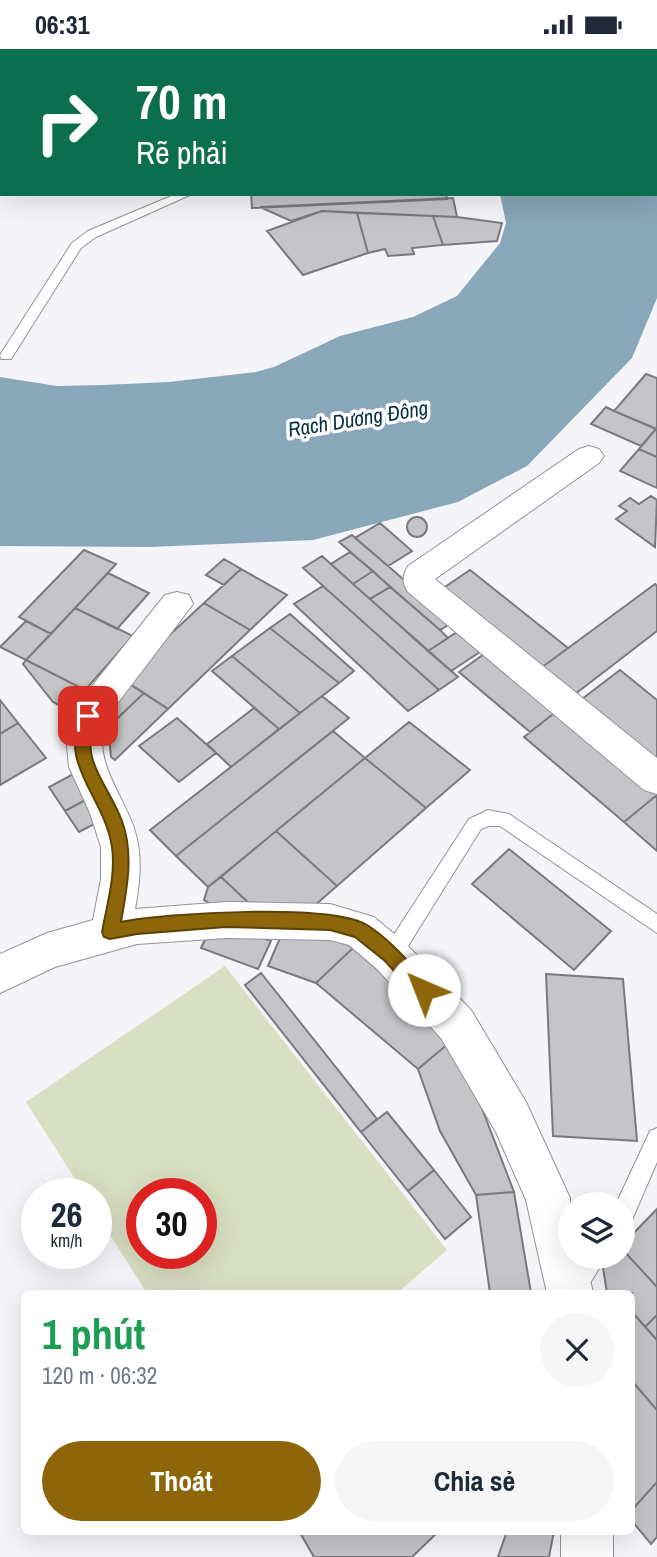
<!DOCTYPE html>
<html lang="vi">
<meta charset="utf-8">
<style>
body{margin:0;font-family:"Archivo Narrow",sans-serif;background:#f6f6f7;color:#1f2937;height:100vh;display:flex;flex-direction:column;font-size:26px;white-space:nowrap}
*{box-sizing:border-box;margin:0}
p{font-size:23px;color:#747a83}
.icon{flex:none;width:38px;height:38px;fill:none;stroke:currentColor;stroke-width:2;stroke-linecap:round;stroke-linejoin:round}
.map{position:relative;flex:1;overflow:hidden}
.drawer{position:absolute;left:21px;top:1241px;width:614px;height:245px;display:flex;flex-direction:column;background:#fff;border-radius:10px;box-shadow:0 7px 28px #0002}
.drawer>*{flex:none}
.guide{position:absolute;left:0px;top:0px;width:658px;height:147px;box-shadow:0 7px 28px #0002;background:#0b6e4f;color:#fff;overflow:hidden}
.fabs{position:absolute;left:558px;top:1143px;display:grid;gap:14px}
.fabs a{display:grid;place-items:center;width:77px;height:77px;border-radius:50%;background:#fff;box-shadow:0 7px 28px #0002;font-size:35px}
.speed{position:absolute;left:21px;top:1129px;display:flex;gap:14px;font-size:35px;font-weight:700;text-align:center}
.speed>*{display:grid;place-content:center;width:91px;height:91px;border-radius:50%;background:#fff;box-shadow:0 7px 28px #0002;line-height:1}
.speed small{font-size:18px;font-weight:400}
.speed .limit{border:10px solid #d22;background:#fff;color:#111}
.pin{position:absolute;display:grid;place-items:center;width:60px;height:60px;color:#fff;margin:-30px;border-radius:14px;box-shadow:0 4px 10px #0006}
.me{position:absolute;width:77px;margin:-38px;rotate:316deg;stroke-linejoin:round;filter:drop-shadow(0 0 5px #0008)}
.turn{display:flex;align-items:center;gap:24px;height:147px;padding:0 21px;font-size:32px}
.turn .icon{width:91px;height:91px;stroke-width:2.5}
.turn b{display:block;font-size:49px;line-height:60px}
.round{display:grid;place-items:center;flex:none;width:74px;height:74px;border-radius:37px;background:#f6f6f7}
.headline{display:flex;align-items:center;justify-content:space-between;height:119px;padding:0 21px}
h1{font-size:42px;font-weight:800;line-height:52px;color:#1e9e55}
.action{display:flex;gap:14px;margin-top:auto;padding:14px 21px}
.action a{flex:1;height:80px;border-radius:42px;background:#8c6608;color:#fff;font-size:28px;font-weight:800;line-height:80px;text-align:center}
.action a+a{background:#f6f6f7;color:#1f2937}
.status{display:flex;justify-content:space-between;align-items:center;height:49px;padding:0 35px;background:#fff;direction:ltr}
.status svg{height:19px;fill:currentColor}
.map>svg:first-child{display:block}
.green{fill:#d9dfc2;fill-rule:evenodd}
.water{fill:#88a7b8}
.building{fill:#c4c4c9;stroke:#79797e;stroke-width:2}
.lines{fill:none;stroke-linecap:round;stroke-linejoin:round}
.lane-casing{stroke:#949498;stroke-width:2}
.street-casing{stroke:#949498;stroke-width:2}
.lane{fill:#fff;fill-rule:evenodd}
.street{fill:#fff;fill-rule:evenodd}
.route{fill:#8c6608;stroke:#5b4205;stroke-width:2}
.labels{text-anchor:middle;stroke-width:7;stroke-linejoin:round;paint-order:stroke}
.far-water-label{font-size:21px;font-style:italic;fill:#043145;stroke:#fff}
</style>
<div class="status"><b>06:31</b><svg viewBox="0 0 49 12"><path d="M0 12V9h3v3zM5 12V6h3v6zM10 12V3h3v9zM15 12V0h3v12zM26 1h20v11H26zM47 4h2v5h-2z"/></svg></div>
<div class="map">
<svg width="657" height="1508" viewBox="0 0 657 1508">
<rect width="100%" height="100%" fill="#f4f4f9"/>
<path class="green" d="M225,917L447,1201L397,1244H147L96,1164V1144H84L26,1053ZM201,1144V1204H142V1144Z"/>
<path class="water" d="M508,0H657V249L632,309L527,417L458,453L313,491L149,498L0,497V328L57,337L103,336L169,333L256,323L274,318L340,287L413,268L457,247L500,194L506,174L500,145H656V2Z"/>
<path class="building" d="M236,0H301L236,2Z
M402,0H503L502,2Z
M251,145H446L447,150L252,159Z
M453,149L457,168L322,162L291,172L260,158Z
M322,162L357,164L368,204L303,226L267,182Z
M357,164L433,167L443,196L412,199L414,205L388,207L385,200L368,204Z
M433,167L457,168L502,174L497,192L443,196Z
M646,325L657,329V380L614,362Z
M606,358L614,362L656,380L641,397L591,375Z
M656,380H657V408L639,400Z
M639,400L657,408V439L620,422Z
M651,447L657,451L655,498L616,470L627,462L619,457L630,449L639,455Z
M407 478a10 10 0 1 1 20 0a10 10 0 1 1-20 0Z
M380,474L412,502L388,517L355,489Z
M352,486L453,573L440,581L339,493Z
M84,501L116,515L51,585L19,568Z
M350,503L373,522L353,535L331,515Z
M322,507L353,535L458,628L439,641L303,519Z
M224,510L241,520L224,536L206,526Z
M241,520L287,546L250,581L204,554Z
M470,521L568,599L537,622L439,542Z
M373,522L390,538L370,550L353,535Z
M108,524L149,544L117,580L75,559Z
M655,535L657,537V582L570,649L537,622Z
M323,537L439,641L408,662L294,555Z
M390,538L440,581L448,589L428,602L370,550Z
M204,554L250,581L168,660L122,630Z
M75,559L133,587L85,641L26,611Z
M290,565L354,622L339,634L270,579Z
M26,572L51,585L26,611L0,598Z
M270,579L339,634L300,664L232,607Z
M460,581L483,601L451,622L428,602Z
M491,600L562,658L530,683L459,623Z
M232,607L300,664L279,680L212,622Z
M26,611L85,641L68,661L53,653L23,615Z
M620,621L657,651V712L582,650Z
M125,632L144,644L118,669L99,656Z
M144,644L168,660L115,711L111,708L108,678Z
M322,647L349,669L176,807L150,781Z
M0,651L18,674L0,685Z
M562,658L657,738V746L624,773L524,688Z
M254,659L279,680L231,718L207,695Z
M177,669L216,704L179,733L139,697Z
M409,673L470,721L426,759L365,709Z
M18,674L46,709L0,736V685Z
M333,682L365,709L208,838L176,807Z
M365,709L426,759L337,837L276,782Z
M77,723L93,747L65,762L49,738Z
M657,746V802L624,773Z
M93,747L108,768L79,783L65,762Z
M276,782L337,837L299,870H266L221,828Z
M509,800L611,882L574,921L472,835Z
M221,828L266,870L233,869L204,851L208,838Z
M214,872L271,892L258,920L201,899Z
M324,880L353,899L316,934L268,917L283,882Z
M353,899L455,989L418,1020L316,934Z
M261,924L377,1070L361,1083L245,936Z
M546,925L623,930L637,1092L553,1087Z
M455,989L514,1143L476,1146L440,1082L418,1020Z
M387,1063L434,1121L408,1142L361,1083Z
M434,1121L471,1168L445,1190L408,1142Z
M514,1143L531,1244H490L476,1146Z
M657,1160V1238L623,1201V1195Z
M623,1201L657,1238V1266L645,1278L632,1263V1244H607L603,1219L612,1208H623Z
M632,1263L657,1291V1361L632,1332Z
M657,1266V1291L645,1278Z
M632,1332L657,1361V1433L632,1461Z
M657,1433V1488L651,1495L632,1472V1461Z
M299,1482H439L412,1508H314Z
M507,1482H554L549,1508H498Z"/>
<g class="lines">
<defs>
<path id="lane" d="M176,145H192L96,188L81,199L11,310H1L0,306L72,194L88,182Z
M488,761L509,765L657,865V884L500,777H489L481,780L398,913L391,916L384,913L381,907L384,901L469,770Z
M657,1079V1113L631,1173L623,1176V1155H616L650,1082Z
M582,1208H606L584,1244H560Z"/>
<path id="street" d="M177,0H199L200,2H179Z
M0,62H2V76H0Z
M589,397L599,400L604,407L599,414L435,530L657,709V745L644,741L408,543C402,533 402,527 408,517L579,400Z
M177,543L189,546L193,555L104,672C94,714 121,742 134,779C143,806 140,833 135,860L226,853L330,855L374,868L405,894L471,961L526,1053L570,1149V1208H585L593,1244H547L526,1151L496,1083L441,989L377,920L349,896L330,891L226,889L137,895L55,918L0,944V905L47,884L93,871L101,830V798L90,764L69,718L66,686L76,657L165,546Z
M561,1482H613V1508H561Z"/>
</defs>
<use href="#lane" class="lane-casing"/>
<use href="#street" class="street-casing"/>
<use href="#lane" class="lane"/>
<use href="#street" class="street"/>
</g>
<path class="route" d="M88,661L96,667C78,712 107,732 122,772C134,805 127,839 121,873C166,864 330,854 367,876C391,891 410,915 430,935L432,941L430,947L424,949L417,947L385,912L355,888L330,881L226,878L137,885L110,890L104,888L102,883C107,855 116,826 112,798C104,746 56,715 83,662Z"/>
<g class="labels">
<g class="far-water-label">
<text transform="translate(358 370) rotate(-9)" y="7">Rạch Dương Đông</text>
</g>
</g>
</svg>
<div class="fabs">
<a><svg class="icon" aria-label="layers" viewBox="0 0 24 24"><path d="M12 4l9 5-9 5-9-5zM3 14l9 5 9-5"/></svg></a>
</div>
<div class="speed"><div>26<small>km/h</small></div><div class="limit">30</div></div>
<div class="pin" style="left:88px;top:667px;background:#d93025"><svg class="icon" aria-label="arrive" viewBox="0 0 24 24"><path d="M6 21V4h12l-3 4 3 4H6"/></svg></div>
<svg class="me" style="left:424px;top:941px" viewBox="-20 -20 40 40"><circle r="19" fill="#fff"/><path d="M0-13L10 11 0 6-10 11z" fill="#8c6608"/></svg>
<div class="guide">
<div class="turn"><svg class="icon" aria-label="right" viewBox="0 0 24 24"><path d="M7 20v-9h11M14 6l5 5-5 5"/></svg><div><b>70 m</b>Rẽ phải</div></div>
</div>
<section class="drawer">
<div class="headline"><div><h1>1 phút</h1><p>120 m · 06:32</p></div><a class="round"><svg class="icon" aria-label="close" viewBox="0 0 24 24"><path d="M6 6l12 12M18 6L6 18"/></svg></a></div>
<div class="action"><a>Thoát</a><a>Chia sẻ</a></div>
</section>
</div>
